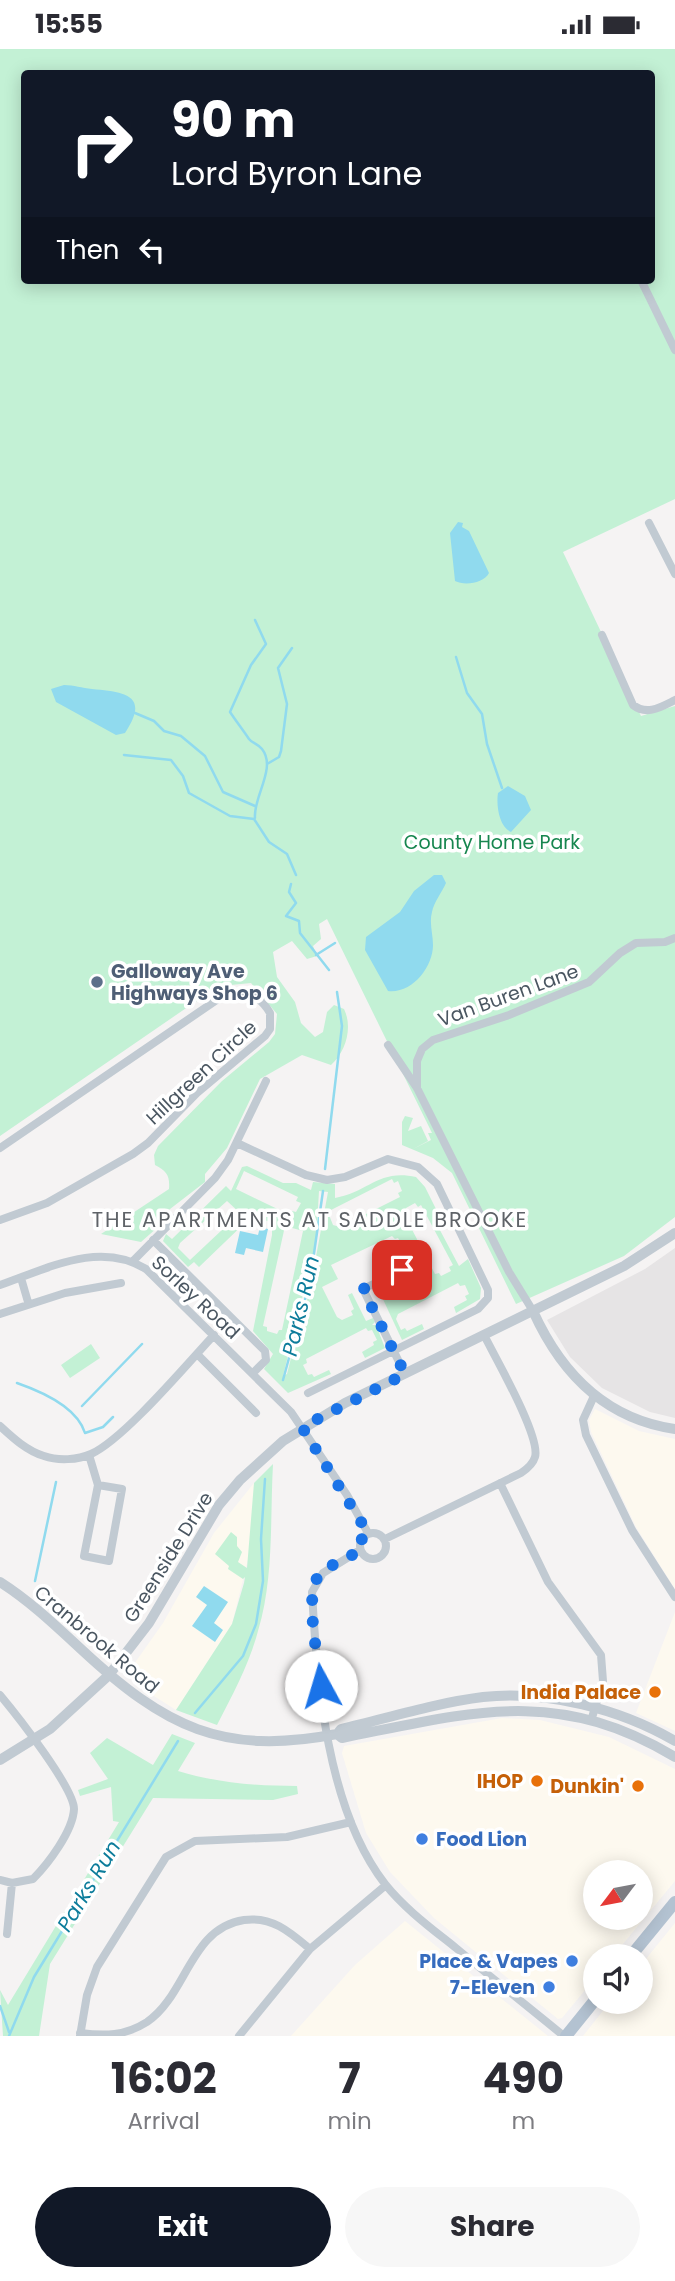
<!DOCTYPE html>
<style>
body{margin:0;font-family:Poppins,sans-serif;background:#f7f7f7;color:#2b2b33;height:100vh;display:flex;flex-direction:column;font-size:26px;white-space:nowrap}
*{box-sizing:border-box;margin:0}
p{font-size:23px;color:#7c7c81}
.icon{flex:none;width:38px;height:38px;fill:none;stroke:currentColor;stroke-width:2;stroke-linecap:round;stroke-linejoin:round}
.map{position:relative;height:1987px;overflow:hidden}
.drawer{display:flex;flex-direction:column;background:#fff;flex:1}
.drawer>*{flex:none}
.guide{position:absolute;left:21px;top:21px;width:634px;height:214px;border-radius:7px;box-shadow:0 4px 18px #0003;background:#111827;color:#fff;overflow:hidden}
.needle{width:46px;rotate:238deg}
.fabs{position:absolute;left:583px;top:1811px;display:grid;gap:14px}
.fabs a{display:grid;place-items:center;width:70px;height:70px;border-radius:50%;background:#fff;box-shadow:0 4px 18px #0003;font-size:35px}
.pin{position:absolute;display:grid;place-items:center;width:60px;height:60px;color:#fff;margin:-30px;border-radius:14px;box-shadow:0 4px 10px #0006}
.me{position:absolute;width:77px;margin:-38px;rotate:354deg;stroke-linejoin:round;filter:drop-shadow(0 0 5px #0008)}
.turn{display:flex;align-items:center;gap:24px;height:147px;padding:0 35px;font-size:32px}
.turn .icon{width:91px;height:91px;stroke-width:2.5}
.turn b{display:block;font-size:49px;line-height:60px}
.then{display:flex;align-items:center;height:66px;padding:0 35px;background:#0003;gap:14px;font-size:26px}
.eta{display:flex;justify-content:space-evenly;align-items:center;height:119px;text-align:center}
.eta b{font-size:42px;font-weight:700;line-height:49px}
.action{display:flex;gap:14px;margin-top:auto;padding:14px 35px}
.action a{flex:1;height:80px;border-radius:42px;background:#111827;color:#fff;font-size:28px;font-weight:700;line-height:80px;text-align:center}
.action a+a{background:#f7f7f7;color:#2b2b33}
.status{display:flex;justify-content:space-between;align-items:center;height:49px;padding:0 35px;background:#fff;direction:ltr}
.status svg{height:19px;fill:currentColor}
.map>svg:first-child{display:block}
.commercial{fill:#fdf9ef;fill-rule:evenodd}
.education{fill:#e6e4e5}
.green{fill:#c3f1d5;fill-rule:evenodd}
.water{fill:#90daee}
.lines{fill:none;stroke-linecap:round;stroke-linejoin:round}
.stream{stroke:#90daee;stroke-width:2.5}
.minor{stroke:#c1cad2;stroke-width:8}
.tertiary{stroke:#c1cad2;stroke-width:10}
.primary{stroke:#b3c2d1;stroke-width:12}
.route{stroke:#1a73e8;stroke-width:12;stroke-dasharray:0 21.6}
.service-dot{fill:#5c6f8a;stroke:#fff;stroke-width:2.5}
.food-dot{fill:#e8710a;stroke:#fff;stroke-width:2.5}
.shop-dot{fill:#3f7fe0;stroke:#fff;stroke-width:2.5}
.labels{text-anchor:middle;stroke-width:7;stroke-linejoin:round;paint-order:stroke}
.park-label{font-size:19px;fill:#17864f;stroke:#fff}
.service-label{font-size:19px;font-weight:bold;fill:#4e5e75;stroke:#fff;text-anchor:start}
.street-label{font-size:19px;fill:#4a5661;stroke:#fff}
.food-label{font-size:19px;font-weight:bold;fill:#c56008;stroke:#fff;text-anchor:end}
.shop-label{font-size:19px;font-weight:bold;fill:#366cbe;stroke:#fff;text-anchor:end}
.neighbourhood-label{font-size:21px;letter-spacing:2px;fill:#5f6368;stroke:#fff}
.water-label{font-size:21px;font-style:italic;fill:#0c7c9b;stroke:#fff}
</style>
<div class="status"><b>15:55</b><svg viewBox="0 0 49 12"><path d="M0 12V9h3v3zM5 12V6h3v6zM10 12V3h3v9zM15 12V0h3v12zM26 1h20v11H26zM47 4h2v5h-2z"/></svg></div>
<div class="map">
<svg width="675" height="1987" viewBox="0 0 675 1987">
<rect width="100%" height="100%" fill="#f5f3f3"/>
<path class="commercial" d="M595,1360L639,1382L675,1390V1540L636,1478L591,1383L589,1371Z
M254,1434L251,1498L232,1575L176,1661L146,1642L127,1625L163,1574L214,1484Z
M675,1563V1682L636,1664Z
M502,1669L540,1671L609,1688L675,1720V1832L613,1907L595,1908V1929L562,1969L558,1970L434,1869L390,1823L366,1784L342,1704L344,1697ZM595,1824H640V1869H595Z
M405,1872L548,1987H291L355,1916Z
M675,1874V1987H583L610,1953H640L641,1916Z"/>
<path class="education" d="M675,1199V1369L650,1363L602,1339L570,1308L547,1271L645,1220Z"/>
<path class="green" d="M0,0H675V450L563,503L641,667L675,657V1168L624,1207L516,1255L452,1124L433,1109L402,1096V1073L405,1067L413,1069L408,1082L421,1077L428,1092L413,1100L431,1091L428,1084H432L327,870L319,875L321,890L313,897L317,907L307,910L292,892L273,903L277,928L295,953L301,974L315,988L323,983L327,963L334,956L344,960C353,978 346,1003 331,1016L302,1006L260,1030L227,1099L205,1125V1133L161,1167L158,1178L141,1193L101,1185L169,1140C170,1127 167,1122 155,1116L154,1106L158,1097L222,1032L269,993L275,985L277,965L251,934L231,936L195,953L0,1087ZM24,24H651V231H24Z
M247,1117L283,1134H296L311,1141L313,1133L335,1135V1149C369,1143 378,1120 416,1128L425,1138L438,1164L433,1168L459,1217L468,1210L481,1239L480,1250L456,1264L454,1258L467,1251L465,1247L469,1245L465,1236L460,1237L458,1234L398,1265L396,1270L401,1281L405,1279L407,1282L422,1275L424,1280L402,1291L381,1246L410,1232L406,1225L412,1222L408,1212L401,1215L397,1206L403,1198L398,1189L395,1190L392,1187L331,1216L338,1230L322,1238L337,1268L342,1271L353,1266L351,1262L354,1260L348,1246L352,1244L366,1272L373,1269L375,1273L372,1276H376L385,1299L365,1309L362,1303L374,1296L373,1293L377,1291L372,1281L368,1282L366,1279L306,1310L307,1314L303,1316L308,1326L312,1325L314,1328L329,1321L331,1325L288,1344L264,1320L273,1305L253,1282L272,1186V1173L251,1168L199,1218L194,1213L188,1218L163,1192L166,1185L172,1190L226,1137L231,1142L242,1118ZM244,1122L298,1148L296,1152L301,1154L296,1163L292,1162L290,1166L236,1140ZM392,1130L394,1134L398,1132L402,1142L398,1144L400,1148L340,1178L333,1176L329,1166L331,1161ZM319,1142L328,1143L310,1240L293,1302H300L292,1305L287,1325L283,1327L316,1193ZM227,1152L240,1164L190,1211L178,1199L180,1194ZM415,1154L418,1158L421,1156L453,1216L449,1218L451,1222L441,1227L439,1224L435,1225L404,1165L407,1163L406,1159ZM285,1177L303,1182L282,1281H279L277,1285L267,1282V1278L263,1277Z
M91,1295L100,1309L70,1329L61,1316Z
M273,1415C270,1470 274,1530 258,1582C249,1616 233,1645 217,1676L176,1661L232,1575L244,1534L245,1528L243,1530L228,1520L229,1517L215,1505L231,1483L237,1488V1497L242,1503L238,1513L247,1519L254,1434Z
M172,1685L195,1694L178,1722C218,1734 256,1737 297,1737L298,1745L273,1751L153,1749L50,1915L39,1987H3L0,1941L8,1956L119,1773L113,1772L111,1738L80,1747L78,1741L108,1730L90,1704L107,1689L153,1716Z"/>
<path class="water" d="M458,473L463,474L462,478L469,482L489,524C484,534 465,537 455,532L450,484Z
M64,636C74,636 82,639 92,640C123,643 151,645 125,684L116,686L56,653L51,640Z
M508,737L525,747L531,761L511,783C499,778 496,756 498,744Z
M434,826H442L446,834C442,843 434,853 432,863C429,874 433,885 433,896C433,918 412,945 388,942L365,901L366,888L400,863L414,842Z
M260,1178L268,1180L263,1203L246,1199L244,1206L235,1204L240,1182L258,1186Z
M204,1537L228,1553L214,1574L223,1581L215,1593L192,1577L207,1556L196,1548Z"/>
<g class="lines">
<path class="stream" d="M456,608L467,644L482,665L487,695L502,739
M135,664L154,672L164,682L181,687L205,707L223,743L255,757
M124,706L171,711L183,727L189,744L230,767L254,770L269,793L287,805L296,826
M267,715L279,708L281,702L287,655L278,619L292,599
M255,769C253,748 277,719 262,700C258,695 252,694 249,690C243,681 236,672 230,663L251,616L266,595L255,571
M291,835L289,843L296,854L286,867L299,872L300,884L329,921
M316,906L335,894
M325,1120L342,977L337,943
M283,1331L310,1232L323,1142
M17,1334C40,1342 77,1358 85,1384L103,1378L113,1368
M82,1357L142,1295
M35,1532L56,1433
M195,1664L243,1607L256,1575L263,1532L261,1490L265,1430
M0,1957L9,1983
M9,1987L34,1928L178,1692"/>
<path class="minor" d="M641,231L675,301
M649,474L675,525
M602,586L633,656C647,667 661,658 675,651
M388,996L417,1039L509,1223L533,1262
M417,1039V1012L422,1000L433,991L509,966L589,933L620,904L636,894L665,893L675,889
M237,1094L306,1126L327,1131L345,1128L388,1110L418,1118L437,1135L488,1241V1249L478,1260L308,1344
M0,1099L224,946C245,942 259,945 270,964V980L265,987L197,1044L148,1094L133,1105L47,1154L0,1171
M153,1191L265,1302L266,1311L253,1324
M133,1212L215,1129L228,1111L266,1032
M403,1221L363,1240L405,1325
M21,1229L28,1253
M0,1236C47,1220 99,1191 146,1220L291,1363L347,1446L368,1484
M0,1265L65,1244L121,1234
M197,1305L256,1364
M594,1347L583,1371L586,1386L632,1481L675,1548
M0,1377C13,1389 27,1402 44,1407C58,1412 78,1411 91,1405C124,1390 187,1315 214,1286
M89,1406L98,1436L84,1507L109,1512L122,1440L98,1436
M500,1434L548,1533L601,1606L603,1632L591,1672
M360 1497a13 13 0 1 1 26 0a13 13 0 1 1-26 0Z
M385,1490L521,1424C527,1420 533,1415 535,1408C541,1388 495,1308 484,1286
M360,1501L323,1524L312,1543C317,1634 327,1760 385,1835C405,1860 431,1879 456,1899C492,1929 528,1958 564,1987
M0,1646C16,1665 74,1739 74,1760C73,1782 48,1815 33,1830L12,1834L0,1831
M7,1885L12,1834
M80,1984C105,1987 125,1987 147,1973C187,1946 190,1879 244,1871C272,1867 290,1883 310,1900
M80,1987L87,1946L97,1918L166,1808L195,1792L287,1788L351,1773
M239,1987L310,1900L386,1836"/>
<path class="tertiary" d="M533,1262C561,1324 605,1370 675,1380
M0,1533C30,1552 56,1577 82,1601C165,1678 222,1707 337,1685L341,1680C388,1669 435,1654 483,1648C547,1641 620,1660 675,1692
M337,1685L342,1689C468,1664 555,1636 675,1708
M0,1711L50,1680L109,1626L149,1574L219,1456L240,1431L283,1392L345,1354L624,1217L675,1184"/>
<path class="primary" d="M630,1908L675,1853
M566,1987L595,1951"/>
</g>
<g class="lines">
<path class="route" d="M321,1637C319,1614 304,1546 318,1528C328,1516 347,1509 360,1502V1492L368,1484L302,1378L405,1325L363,1240L402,1221"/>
</g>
<circle class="service-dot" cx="97" cy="933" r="7"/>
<g class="food-dot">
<circle cx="655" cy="1643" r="7"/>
<circle cx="537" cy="1732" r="7"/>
<circle cx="638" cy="1737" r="7"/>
</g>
<g class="shop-dot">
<circle cx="422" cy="1790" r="7"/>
<circle cx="572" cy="1912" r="7"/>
<circle cx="549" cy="1938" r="7"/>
</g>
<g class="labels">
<g class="park-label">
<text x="492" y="800">County Home Park</text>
</g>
<g class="service-label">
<text x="111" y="929">Galloway Ave<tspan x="111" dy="22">Highways Shop 6</tspan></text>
</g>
<g class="street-label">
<text transform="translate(508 946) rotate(-20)" y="7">Van Buren Lane</text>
<text transform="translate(201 1023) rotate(-43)" y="7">Hillgreen Circle</text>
<text transform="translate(196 1248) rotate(43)" y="7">Sorley Road</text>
<text transform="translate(168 1508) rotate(-58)" y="7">Greenside Drive</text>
<text transform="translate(97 1590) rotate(40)" y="7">Cranbrook Road</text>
</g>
<g class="food-label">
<text x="641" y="1650">India Palace</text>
<text x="523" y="1739">IHOP</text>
<text x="624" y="1744">Dunkin'</text>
</g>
<g class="shop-label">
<text x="436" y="1797" text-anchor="start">Food Lion</text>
<text x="558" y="1919">Place &amp; Vapes</text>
<text x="535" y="1945">7-Eleven</text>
</g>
<g class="neighbourhood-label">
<text x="310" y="1178">THE APARTMENTS AT SADDLE BROOKE</text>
</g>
<g class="water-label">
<text transform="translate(301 1257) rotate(-77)" y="7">Parks Run</text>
<text transform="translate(89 1837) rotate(-59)" y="7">Parks Run</text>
</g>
</g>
</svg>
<div class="fabs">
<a><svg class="needle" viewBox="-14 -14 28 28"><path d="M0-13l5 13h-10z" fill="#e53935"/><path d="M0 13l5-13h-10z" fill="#7c7c81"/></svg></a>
<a><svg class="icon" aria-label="sound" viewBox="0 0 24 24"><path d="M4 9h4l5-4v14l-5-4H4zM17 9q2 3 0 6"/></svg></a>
</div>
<div class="pin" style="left:402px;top:1221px;background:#d93025"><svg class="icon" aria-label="arrive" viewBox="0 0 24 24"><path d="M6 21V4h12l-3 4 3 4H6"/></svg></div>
<svg class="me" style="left:321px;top:1637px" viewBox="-20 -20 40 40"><circle r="19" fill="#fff"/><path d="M0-13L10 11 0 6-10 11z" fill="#1a73e8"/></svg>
<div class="guide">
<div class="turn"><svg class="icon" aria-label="right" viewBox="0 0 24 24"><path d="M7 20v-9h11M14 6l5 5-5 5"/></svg><div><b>90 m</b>Lord Byron Lane</div></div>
<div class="then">Then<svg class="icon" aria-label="left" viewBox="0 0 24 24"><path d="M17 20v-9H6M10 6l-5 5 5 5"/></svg></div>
</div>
</div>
<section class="drawer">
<div class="eta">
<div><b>16:02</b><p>Arrival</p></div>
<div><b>7</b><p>min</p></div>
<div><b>490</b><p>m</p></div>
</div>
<div class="action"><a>Exit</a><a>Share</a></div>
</section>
